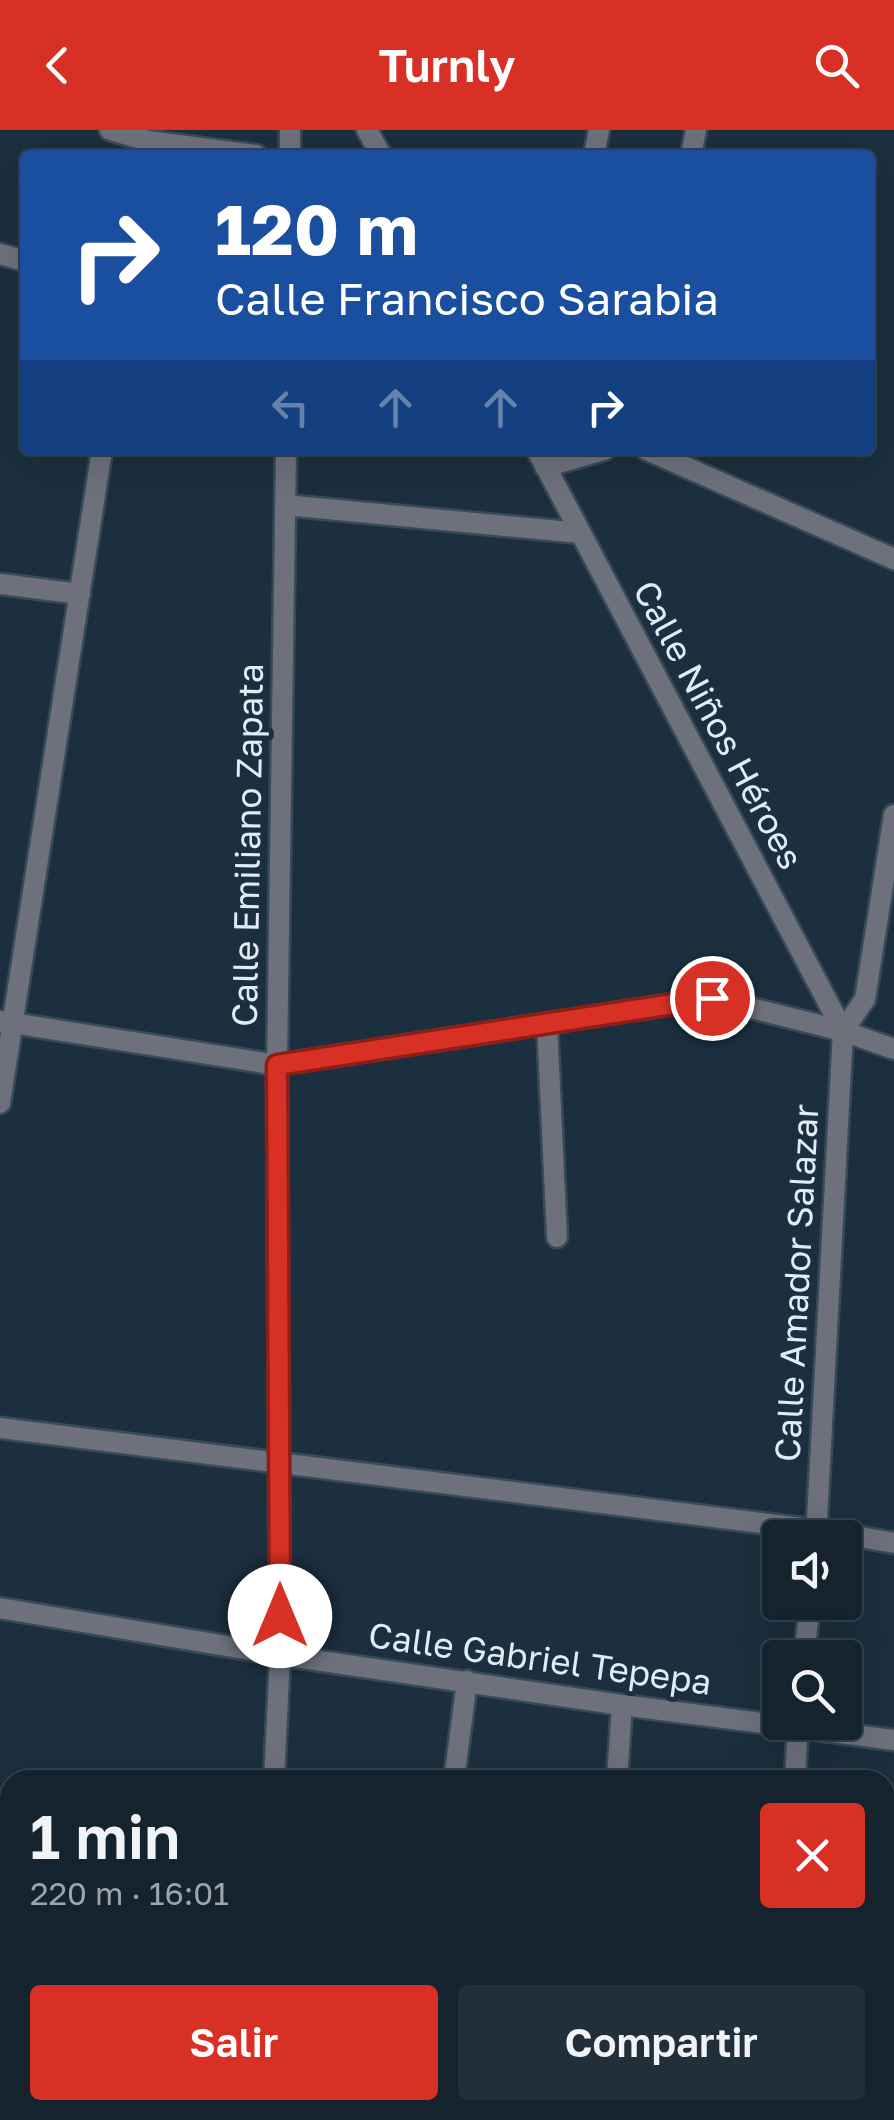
<!DOCTYPE html>
<html lang="es">
<meta charset="utf-8">
<style>
body{margin:0;font-family:"Golos Text",sans-serif;background:#212f3a;color:#f1f3f6;height:100vh;display:flex;flex-direction:column;font-size:38px;white-space:nowrap}
*{box-sizing:border-box;margin:0}
p{font-size:32px;color:#9da4aa}
.icon{flex:none;width:55px;height:55px;fill:none;stroke:currentColor;stroke-width:2;stroke-linecap:round;stroke-linejoin:round}
.map{position:relative;flex:1;overflow:hidden}
.details{position:absolute;left:0px;top:1640px;width:895px;height:350px;display:flex;flex-direction:column;background:#14232e;border-radius:30px 30px 0 0;box-shadow:0 10px 40px #0002,0 0 0 2px #33404a}
.details>*{flex:none}
.hud{position:absolute;left:20px;top:20px;width:855px;height:305px;border-radius:10px;box-shadow:0 10px 40px #0002,0 0 0 2px #33404a;background:#1a4fa0;color:#fff;overflow:hidden}
.tools{position:absolute;left:762px;top:1390px;display:grid;gap:20px}
.tools a{display:grid;place-items:center;width:100px;height:100px;border-radius:10px;background:#14232e;box-shadow:0 10px 40px #0002,0 0 0 2px #33404a;font-size:50px}
.pin{position:absolute;display:grid;place-items:center;width:85px;height:85px;color:#fff;margin:-42px;border:5px solid #fff;border-radius:50%;box-shadow:0 2px 10px #0007}
.me{position:absolute;width:110px;margin:-55px;rotate:0deg;stroke-linejoin:round;filter:drop-shadow(0 0 8px #0008)}
.turn{display:flex;align-items:center;gap:35px;height:210px;padding:0 30px;font-size:45px}
.turn .icon{width:130px;height:130px;stroke-width:2.5}
.turn b{display:block;font-size:70px;line-height:85px}
.lanes{display:flex;align-items:center;height:95px;padding:0 30px;background:#0003;justify-content:center;gap:50px;direction:ltr}
.lanes .off{opacity:.35}
.round{display:grid;place-items:center;flex:none;width:105px;height:105px;border-radius:10px;background:#212f3a}
.summary{display:flex;align-items:center;justify-content:space-between;height:170px;padding:0 30px}
h1{font-size:60px;font-weight:600;line-height:75px}
.action{display:flex;gap:20px;margin-top:auto;padding:20px 30px}
.action a{flex:1;height:115px;border-radius:10px;background:#d93025;color:#fff;font-size:40px;font-weight:600;line-height:115px;text-align:center}
.action a+a{background:#212f3a;color:#f1f3f6}
header{display:flex;justify-content:space-between;align-items:center;height:130px;padding:0 30px;background:#d93025;color:#fff;font-size:45px;font-weight:600}
.map>svg:first-child{display:block}
.lines{fill:none;stroke-linecap:round;stroke-linejoin:round}
.minor-casing{stroke:#374a58;stroke-width:25}
.tertiary-casing{stroke:#374a58;stroke-width:25}
.minor{stroke:#6e717c;stroke-width:20}
.tertiary{stroke:#6e717c;stroke-width:20}
.route-casing{stroke:#8d1f18;stroke-width:25}
.route{stroke:#d93025;stroke-width:18}
.labels{text-anchor:middle;stroke-width:10;stroke-linejoin:round;paint-order:stroke}
.street-label{font-size:35px;fill:#e0edf6;stroke:#1b2f3e}
</style>
<header><svg class="icon" aria-label="back" viewBox="0 0 24 24"><path d="M15 5l-7 7 7 7"/></svg>Turnly<svg class="icon" aria-label="search" viewBox="0 0 24 24"><circle cx="10" cy="10" r="6"/><path d="M15 15l6 6"/></svg></header>
<div class="map">
<svg width="894" height="1990" viewBox="0 0 894 1990">
<rect width="100%" height="100%" fill="#1b2f3e"/>
<g class="lines">
<defs>
<path id="minor" d="M110,0L148,11L256,25
M290,25V0
M594,25L599,0
M691,25L696,0
M0,124L25,131
M647,320L894,429
M545,337L604,320
M285,375L580,403
M0,454L80,464
M0,891L277,935L711,868L843,901L894,919
M547,894L557,1107
M843,901L865,869L894,685
M0,973L102,320
M0,1298L817,1400L894,1413
M0,1478L280,1525L622,1575L894,1610
M274,1650L280,1525L277,935L286,320
M454,1650L467,1551
M617,1650L622,1575
M0,1808L10,1810
M246,1990L247,1980
M411,1990L412,1980
M592,1990L593,1980"/>
<path id="tertiary" d="M367,0L381,25
M537,320L843,901L816,1408
M804,1528L810,1472
M795,1650L798,1592
M782,1990V1980"/>
</defs>
<use href="#minor" class="minor-casing"/>
<use href="#tertiary" class="tertiary-casing"/>
<use href="#minor" class="minor"/>
<use href="#tertiary" class="tertiary"/>
</g>
<g class="lines">
<defs>
<path id="route" d="M280,1486L277,935L712,868"/>
</defs>
<use href="#route" class="route-casing"/>
<use href="#route" class="route"/>
</g>
<g class="labels">
<g class="street-label">
<text transform="translate(718 595) rotate(62)" y="12">Calle Niños Héroes</text>
<text transform="translate(248 715) rotate(-89)" y="12">Calle Emiliano Zapata</text>
<text transform="translate(797 1153) rotate(-87)" y="12">Calle Amador Salazar</text>
<text transform="translate(540 1529) rotate(8)" y="12">Calle Gabriel Tepepa</text>
</g>
</g>
</svg>
<div class="tools">
<a><svg class="icon" aria-label="sound" viewBox="0 0 24 24"><path d="M4 9h4l5-4v14l-5-4H4zM17 9q2 3 0 6"/></svg></a>
<a><svg class="icon" aria-label="search" viewBox="0 0 24 24"><circle cx="10" cy="10" r="6"/><path d="M15 15l6 6"/></svg></a>
</div>
<div class="pin" style="left:712px;top:868px;background:#d93025"><svg class="icon" aria-label="arrive" viewBox="0 0 24 24"><path d="M6 21V4h12l-3 4 3 4H6"/></svg></div>
<svg class="me" style="left:280px;top:1486px" viewBox="-20 -20 40 40"><circle r="19" fill="#fff"/><path d="M0-13L10 11 0 6-10 11z" fill="#d93025"/></svg>
<div class="hud">
<div class="turn"><svg class="icon" aria-label="right" viewBox="0 0 24 24"><path d="M7 20v-9h11M14 6l5 5-5 5"/></svg><div><b>120 m</b>Calle Francisco Sarabia</div></div>
<div class="lanes"><svg class="icon off" aria-label="left" viewBox="0 0 24 24"><path d="M17 20v-9H6M10 6l-5 5 5 5"/></svg><svg class="icon off" aria-label="ahead" viewBox="0 0 24 24"><path d="M12 20V5M6 11l6-6 6 6"/></svg><svg class="icon off" aria-label="ahead" viewBox="0 0 24 24"><path d="M12 20V5M6 11l6-6 6 6"/></svg><svg class="icon" aria-label="right" viewBox="0 0 24 24"><path d="M7 20v-9h11M14 6l5 5-5 5"/></svg></div>
</div>
<section class="details">
<div class="summary"><div><h1>1 min</h1><p>220 m · 16:01</p></div><a class="round" style="background:#d93025;color:#fff"><svg class="icon" aria-label="close" viewBox="0 0 24 24"><path d="M6 6l12 12M18 6L6 18"/></svg></a></div>
<div class="action"><a>Salir</a><a>Compartir</a></div>
</section>
</div>
